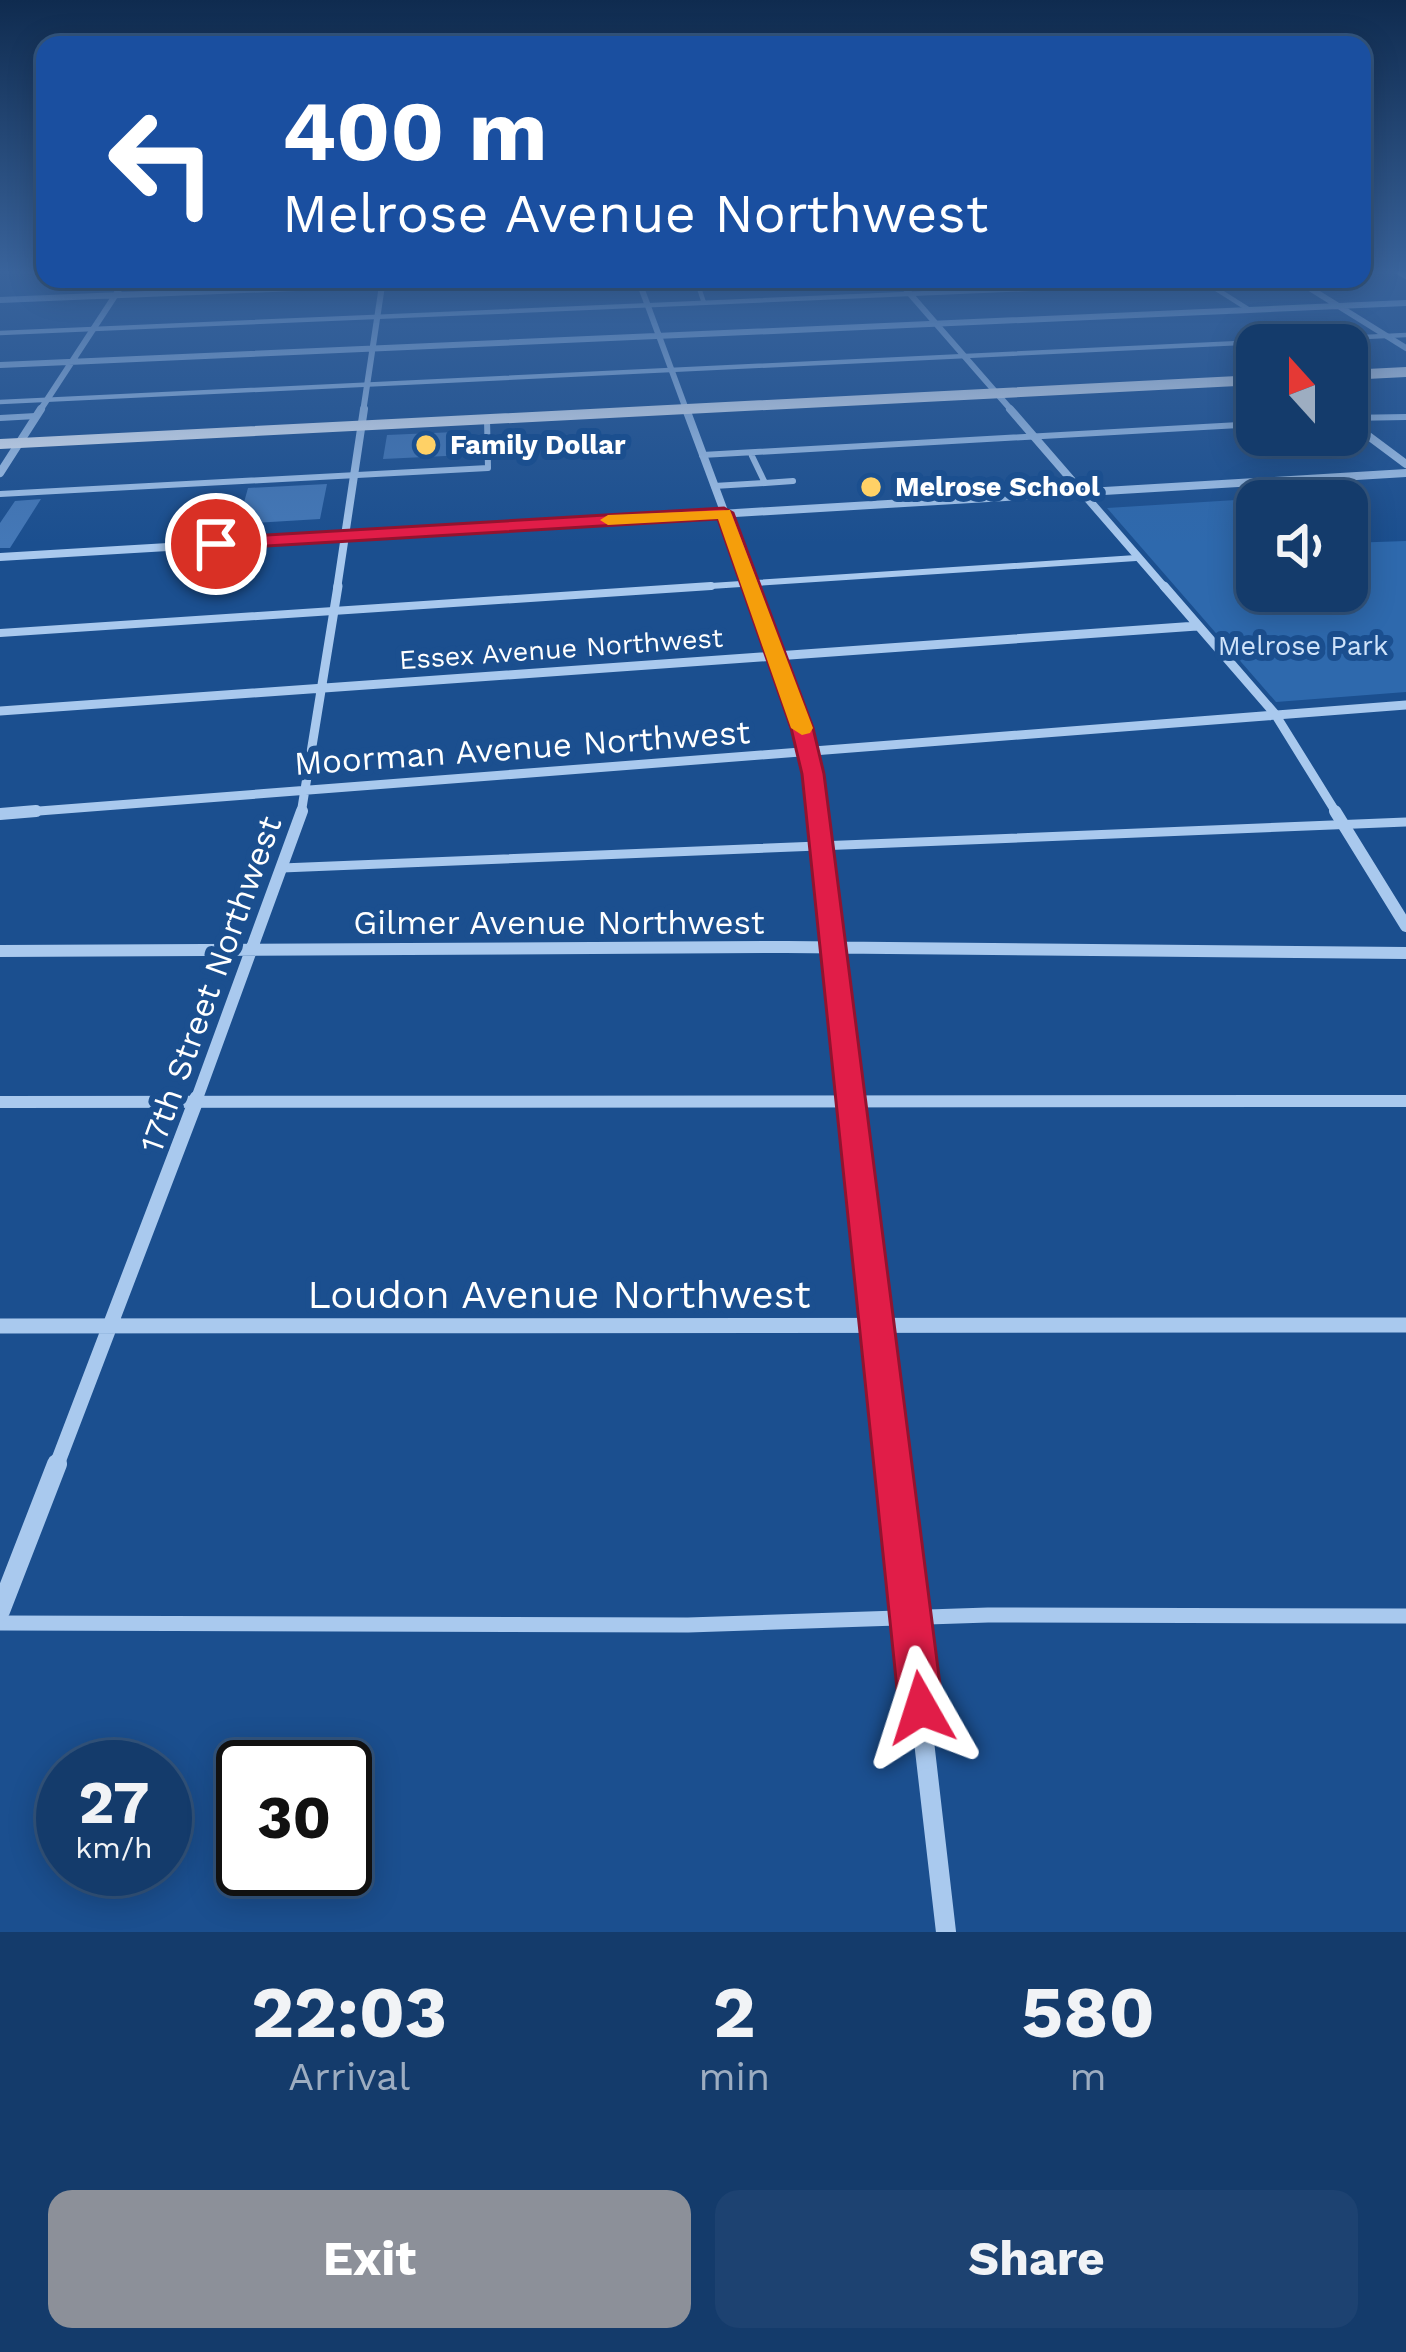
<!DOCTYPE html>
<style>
body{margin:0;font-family:"Work Sans",sans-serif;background:#1d4271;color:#f1f3f6;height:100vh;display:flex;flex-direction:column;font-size:45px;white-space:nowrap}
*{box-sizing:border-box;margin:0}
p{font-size:39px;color:#9dadc1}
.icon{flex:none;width:66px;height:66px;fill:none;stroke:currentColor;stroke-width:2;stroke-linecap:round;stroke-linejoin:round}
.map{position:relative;height:1932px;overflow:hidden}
.side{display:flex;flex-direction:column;background:#143b6b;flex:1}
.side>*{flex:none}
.banner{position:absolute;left:36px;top:36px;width:1335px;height:252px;border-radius:24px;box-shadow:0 6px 30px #0003,0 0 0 3px #33557e;background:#1a4fa0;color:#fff;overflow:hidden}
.needle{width:78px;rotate:339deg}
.buttons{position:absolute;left:1236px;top:324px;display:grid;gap:24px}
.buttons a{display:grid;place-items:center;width:132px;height:132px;border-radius:24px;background:#143b6b;box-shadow:0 6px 30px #0003,0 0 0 3px #33557e;font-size:60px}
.speed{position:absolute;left:36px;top:1740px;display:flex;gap:24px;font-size:60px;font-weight:700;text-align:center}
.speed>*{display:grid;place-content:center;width:156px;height:156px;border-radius:50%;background:#143b6b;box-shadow:0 6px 30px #0003,0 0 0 3px #33557e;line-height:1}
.speed small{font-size:30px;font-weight:400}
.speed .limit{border:6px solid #111;border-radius:18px;background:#fff;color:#111}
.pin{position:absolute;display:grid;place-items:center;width:102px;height:102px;color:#fff;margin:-51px;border:6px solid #fff;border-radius:50%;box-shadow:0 3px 12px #0007}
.me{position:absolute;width:132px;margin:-66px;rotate:354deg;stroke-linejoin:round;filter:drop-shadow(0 0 9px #0008)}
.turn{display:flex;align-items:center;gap:42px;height:252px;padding:0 48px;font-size:54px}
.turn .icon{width:156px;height:156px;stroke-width:2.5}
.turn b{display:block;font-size:84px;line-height:102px}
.eta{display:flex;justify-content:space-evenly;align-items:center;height:204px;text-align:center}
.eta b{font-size:72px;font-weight:700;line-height:84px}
.cta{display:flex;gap:24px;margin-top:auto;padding:24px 48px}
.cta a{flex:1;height:138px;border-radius:24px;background:#8c9099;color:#fff;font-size:48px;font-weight:700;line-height:138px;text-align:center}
.cta a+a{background:#1d4271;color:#f1f3f6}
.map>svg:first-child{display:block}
.green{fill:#2e69ad}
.building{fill:#4478b7}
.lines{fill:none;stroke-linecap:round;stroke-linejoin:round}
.service-far5{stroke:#a9c9ee;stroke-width:4.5}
.service-far4{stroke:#a9c9ee;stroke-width:6}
.service-far3{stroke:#a9c9ee;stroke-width:8}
.service-far2{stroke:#a9c9ee;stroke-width:9}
.service-far1{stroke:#a9c9ee;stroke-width:12}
.service{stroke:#a9c9ee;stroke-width:15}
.minor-far5{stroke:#a9c9ee;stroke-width:6}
.minor-far4{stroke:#a9c9ee;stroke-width:8}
.minor-far3{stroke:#a9c9ee;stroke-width:9}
.minor-far2{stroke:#a9c9ee;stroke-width:12}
.minor-far1{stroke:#a9c9ee;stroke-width:15}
.minor{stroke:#a9c9ee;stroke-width:20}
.tertiary{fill:#a9c9ee;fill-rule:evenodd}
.primary{fill:#f0f6ff;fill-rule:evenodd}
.route{fill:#e11d48;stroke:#92132f;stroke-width:3}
.slow{fill:#f59e0b}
.poi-dot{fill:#ffd166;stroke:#1b4f8f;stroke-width:4.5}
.labels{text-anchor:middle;stroke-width:12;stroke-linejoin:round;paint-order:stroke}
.far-poi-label{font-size:27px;font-weight:bold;fill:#fff;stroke:#1b4f8f;text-anchor:start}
.far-park-label{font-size:27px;fill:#cfe3fa;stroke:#1b4f8f}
.far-street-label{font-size:27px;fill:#fff;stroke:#1b4f8f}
.street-label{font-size:33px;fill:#fff;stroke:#1b4f8f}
.near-street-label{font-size:39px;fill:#fff;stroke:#1b4f8f}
</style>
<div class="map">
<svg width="1406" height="1932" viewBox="0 0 1406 1932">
<rect width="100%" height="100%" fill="#1b4f8f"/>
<path class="green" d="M1285,497L1290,501H1257V591H1347V543L1406,541V692L1276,702L1107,508Z"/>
<path class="building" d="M455,432L467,435L466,455L383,459L387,435Z
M327,484L320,519L238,524L248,488Z
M41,499L10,548H0V523L15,501Z"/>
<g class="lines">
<path class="service-far5" d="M696,279L704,303
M0,333L1190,282L1210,285L1248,309
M0,402L1406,335"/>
<path class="service-far4" d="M0,418L36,416
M1347,418L1406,417
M702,455L1257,424
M765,483L793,481
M714,486L765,483L752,456
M0,494L488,468L487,419
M665,589L1136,558"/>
<path class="service-far3" d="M0,633L711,586"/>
<path class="service-far2" d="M282,868L1406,822
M1074,1101H1406"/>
<path class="service-far1" d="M0,1102L1406,1101"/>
<path class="service" d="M0,1623L688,1625L988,1615L1406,1616"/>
<path class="minor-far5" d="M1399,272L1406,276
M638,279L687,412
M897,279L1013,412
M1295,279L1406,348
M0,300L515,279
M0,365L1406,303
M39,412L126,279
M363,412L383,279"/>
<path class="minor-far4" d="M686,409L753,589
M1010,409L1166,589
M1347,420L1406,464
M0,473L41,409
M337,589L364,409"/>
<path class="minor-far3" d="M752,586L813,774L818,814
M1164,586L1275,714L1337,814
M0,711L1197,626
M0,814L1406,705
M301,814L338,586"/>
<path class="minor-far2" d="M817,811L851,1101
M1335,811L1406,926
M0,814L36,811
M0,951L786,947L1406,953
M196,1101L302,811"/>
<path class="minor-far1" d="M850,1098L893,1467
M0,1326L1406,1325
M56,1467L197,1098"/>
<path class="minor" d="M892,1464L946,1932
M0,1611L57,1464"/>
<path class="tertiary" d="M1406,469V477L0,561V553Z"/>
<path class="primary" d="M1406,367V377L1347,380V370Z
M1257,375V385L0,449V439Z"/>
</g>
<linearGradient id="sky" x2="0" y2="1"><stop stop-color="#0f2b4f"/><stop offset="0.5" stop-color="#39639b"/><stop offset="1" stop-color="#39639b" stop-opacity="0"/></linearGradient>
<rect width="1406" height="543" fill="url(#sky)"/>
<path class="route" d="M724,508L733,513L813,728L824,774L943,1708L936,1724L921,1730L905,1724L899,1708L802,774L791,728L718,519L216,549L207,544L216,538Z"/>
<path class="slow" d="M730,510L813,728L810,733L802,735L791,728L718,519L608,525L600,520L608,515Z"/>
<g class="poi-dot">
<circle cx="426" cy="445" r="12"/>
<circle cx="871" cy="487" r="12"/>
</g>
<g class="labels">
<g class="far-poi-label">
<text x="450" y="454">Family Dollar</text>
<text x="895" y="496">Melrose School</text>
</g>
<g class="far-park-label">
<text x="1303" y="655">Melrose Park</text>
</g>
<g class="far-street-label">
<text transform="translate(561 649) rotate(-4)" y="9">Essex Avenue Northwest</text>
</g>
<g class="street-label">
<text transform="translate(522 747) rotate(-4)" y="12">Moorman Avenue Northwest</text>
<text x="559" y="934">Gilmer Avenue Northwest</text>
<text transform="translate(210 984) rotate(-70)" y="12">17th Street Northwest</text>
</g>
<g class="near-street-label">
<text x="559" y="1308">Loudon Avenue Northwest</text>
</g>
</g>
</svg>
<div class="buttons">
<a><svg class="needle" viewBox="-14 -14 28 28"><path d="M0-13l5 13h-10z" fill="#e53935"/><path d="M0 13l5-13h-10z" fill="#9dadc1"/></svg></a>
<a><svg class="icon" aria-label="sound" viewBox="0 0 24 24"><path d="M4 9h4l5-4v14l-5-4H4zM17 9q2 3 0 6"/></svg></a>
</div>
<div class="speed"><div>27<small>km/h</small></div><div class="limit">30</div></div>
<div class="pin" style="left:216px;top:544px;background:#d93025"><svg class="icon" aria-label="arrive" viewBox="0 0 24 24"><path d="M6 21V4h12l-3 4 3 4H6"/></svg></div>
<svg class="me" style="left:921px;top:1708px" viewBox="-20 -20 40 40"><path d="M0-17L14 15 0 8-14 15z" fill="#e11d48" stroke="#fff" stroke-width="4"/></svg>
<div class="banner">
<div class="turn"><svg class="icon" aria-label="left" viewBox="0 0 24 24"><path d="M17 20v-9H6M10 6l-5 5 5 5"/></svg><div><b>400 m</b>Melrose Avenue Northwest</div></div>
</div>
</div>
<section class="side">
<div class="eta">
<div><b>22:03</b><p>Arrival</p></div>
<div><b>2</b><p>min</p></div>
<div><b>580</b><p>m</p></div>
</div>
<div class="cta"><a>Exit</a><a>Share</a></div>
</section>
